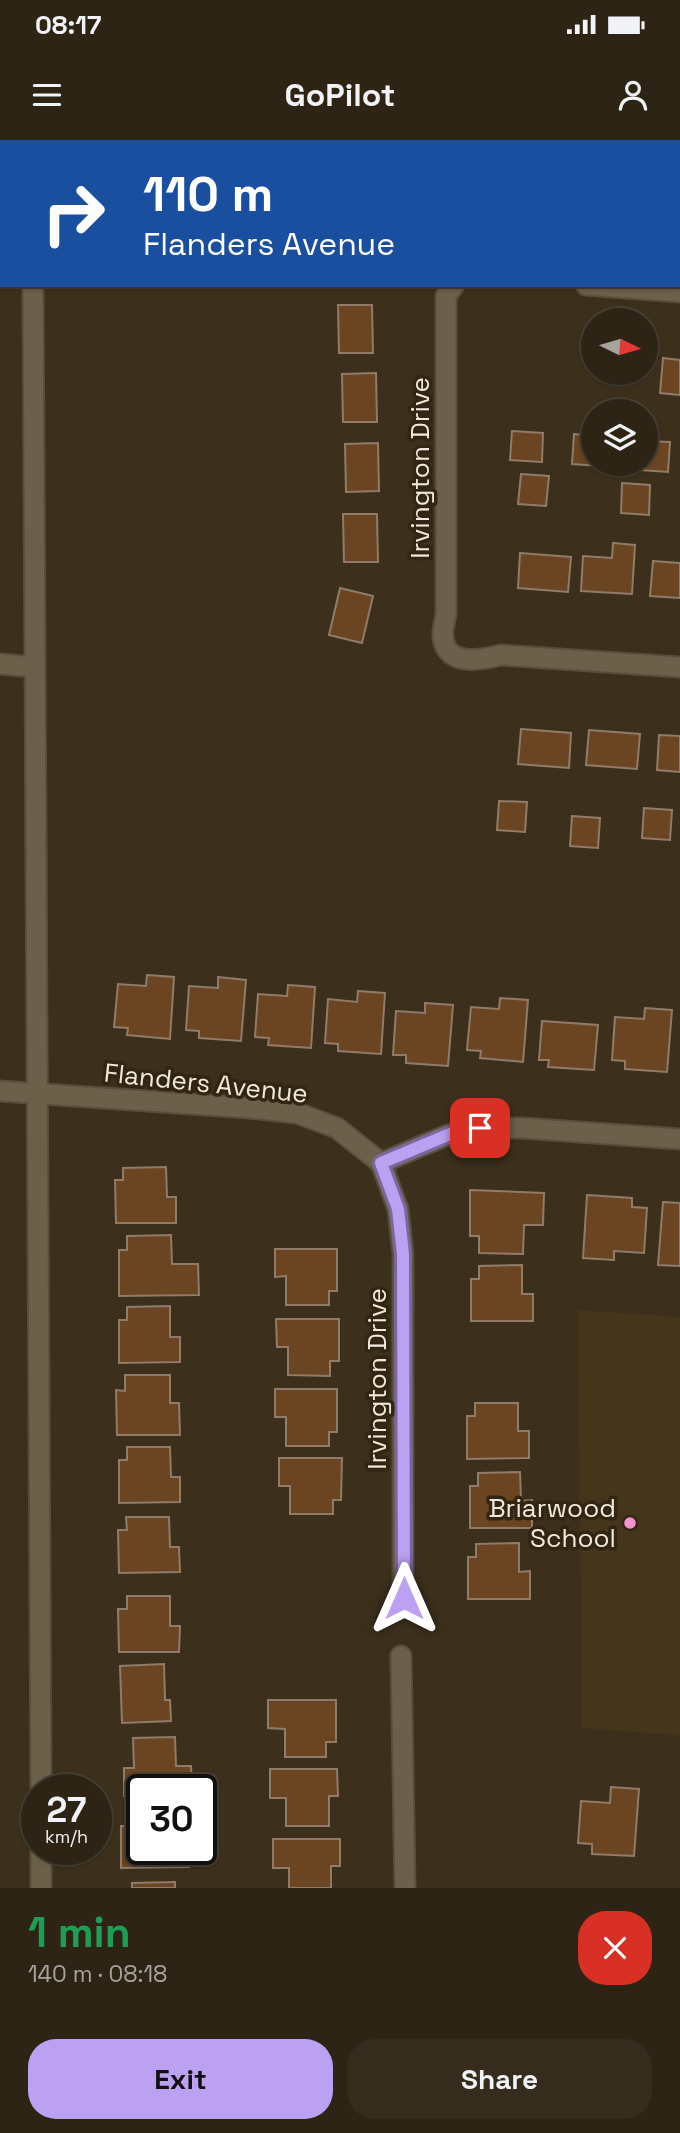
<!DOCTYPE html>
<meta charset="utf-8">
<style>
body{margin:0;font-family:"Space Grotesk",sans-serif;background:#352c1e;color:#f1f3f6;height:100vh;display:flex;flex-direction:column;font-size:26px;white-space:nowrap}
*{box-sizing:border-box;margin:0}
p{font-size:23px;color:#a7a4a0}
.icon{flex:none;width:38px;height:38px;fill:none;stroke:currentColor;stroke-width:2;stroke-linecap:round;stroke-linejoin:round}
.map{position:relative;height:1748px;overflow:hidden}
.sheet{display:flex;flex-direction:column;background:#2d2415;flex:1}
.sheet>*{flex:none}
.banner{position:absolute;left:0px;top:0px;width:681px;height:147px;box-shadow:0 2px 5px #0004,0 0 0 2px #484134;background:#1a4fa0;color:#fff;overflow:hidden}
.needle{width:46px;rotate:95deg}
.buttons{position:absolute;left:581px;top:168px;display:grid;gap:14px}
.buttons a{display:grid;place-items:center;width:77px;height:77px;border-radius:50%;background:#2d2415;box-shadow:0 2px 5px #0004,0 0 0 2px #484134;font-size:35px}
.speed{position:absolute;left:21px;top:1634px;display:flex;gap:14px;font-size:35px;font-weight:700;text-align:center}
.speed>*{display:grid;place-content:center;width:91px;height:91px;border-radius:50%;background:#2d2415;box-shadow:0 2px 5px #0004,0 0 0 2px #484134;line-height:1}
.speed small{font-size:18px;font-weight:400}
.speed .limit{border:4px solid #111;border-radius:10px;background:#fff;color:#111}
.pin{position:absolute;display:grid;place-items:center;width:60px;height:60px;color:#fff;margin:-30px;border-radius:14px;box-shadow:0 4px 10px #0006}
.me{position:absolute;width:77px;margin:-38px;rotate:0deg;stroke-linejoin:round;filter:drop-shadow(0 0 5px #0008)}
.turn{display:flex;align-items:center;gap:24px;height:147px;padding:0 28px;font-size:32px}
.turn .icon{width:91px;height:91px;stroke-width:2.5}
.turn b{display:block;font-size:49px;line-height:60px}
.round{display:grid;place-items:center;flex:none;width:74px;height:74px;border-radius:28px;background:#352c1e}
.summary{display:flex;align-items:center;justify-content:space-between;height:119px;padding:0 28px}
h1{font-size:42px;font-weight:600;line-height:52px;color:#1e9e55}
.action{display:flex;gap:14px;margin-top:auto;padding:14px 28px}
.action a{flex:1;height:80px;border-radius:28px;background:#bca0f2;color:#111;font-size:28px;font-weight:600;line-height:80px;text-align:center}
.action a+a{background:#352c1e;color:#f1f3f6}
.status{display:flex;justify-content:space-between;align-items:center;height:49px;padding:0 35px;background:#2d2415;direction:ltr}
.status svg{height:19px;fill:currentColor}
header{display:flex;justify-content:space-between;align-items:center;height:91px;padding:0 28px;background:#2d2415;font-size:32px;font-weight:600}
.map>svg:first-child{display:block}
.built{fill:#45351b}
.building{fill:#6b4422;stroke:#907b6a;stroke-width:2}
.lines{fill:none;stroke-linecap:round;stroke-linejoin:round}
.minor-casing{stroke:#594e3d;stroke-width:23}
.tertiary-casing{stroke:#594e3d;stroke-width:23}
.minor{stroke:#6d604a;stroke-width:19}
.tertiary{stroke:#6d604a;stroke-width:19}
.route-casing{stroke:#7a689d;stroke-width:18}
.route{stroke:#bca0f2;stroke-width:12}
.poi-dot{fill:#f690d0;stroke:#322613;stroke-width:2.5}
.labels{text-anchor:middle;stroke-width:7;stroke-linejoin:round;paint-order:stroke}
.street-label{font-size:26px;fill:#f1e9dd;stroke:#322613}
.poi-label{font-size:26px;fill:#f1e9dd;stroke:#322613;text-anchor:end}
</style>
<div class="status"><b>08:17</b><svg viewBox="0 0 49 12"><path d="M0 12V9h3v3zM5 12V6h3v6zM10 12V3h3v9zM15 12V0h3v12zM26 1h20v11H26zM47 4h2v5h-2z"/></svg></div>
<header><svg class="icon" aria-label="menu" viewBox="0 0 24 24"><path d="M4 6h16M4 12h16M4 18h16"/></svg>GoPilot<svg class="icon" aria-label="person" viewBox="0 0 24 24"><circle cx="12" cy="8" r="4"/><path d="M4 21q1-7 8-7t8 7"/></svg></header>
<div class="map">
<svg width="680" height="1748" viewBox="0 0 680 1748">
<rect width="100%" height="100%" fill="#3c301c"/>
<path class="built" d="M578,1170L680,1177V1595L582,1588Z"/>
<path class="building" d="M338,165H372L373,213H339Z
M663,218L680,220V255L660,253Z
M376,233L377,282H343L342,234Z
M512,291L543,293L542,322L510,320Z
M574,294L593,296V324H600V326L572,324Z
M646,301L670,302L668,332L640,330V324H646Z
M378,303L379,351L346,352L345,304Z
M521,334L549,336L546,366L518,364Z
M622,343L650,345L649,375L621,373Z
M343,374H377L378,422H344Z
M613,403L635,405L632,454L581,451L583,416L612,418Z
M520,413L571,417L568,452L518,448Z
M653,421L680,423V458L650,456Z
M340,448L373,456L362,503L329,495Z
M521,589L571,593L569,628L518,624Z
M589,590L640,594L637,629L586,625Z
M659,595L680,596V632L657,630Z
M499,661L527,662L525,692L497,690Z
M644,668L672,670L670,700L642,698Z
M572,676L600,678L598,708L570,706Z
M147,835L174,837L170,899L127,895L128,888L114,887L118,844L146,846Z
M218,837L246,840L241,901L199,898V891L186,890L189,846L218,848Z
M288,845L315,847L311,908L268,905L269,898L255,897L258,854L287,856Z
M358,851L385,853L381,914L338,911V904L325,903L328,859L357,862Z
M500,858L528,860L523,922L480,918L481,911L467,910L471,867L499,869Z
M425,863L453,865L448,926L406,923V915H393L396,871L425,873Z
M645,868L672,870L667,932L625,929V921L612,920L615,877L644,879Z
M542,881L598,885L594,930L548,927L549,920H539Z
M166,1027L167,1057H176V1083H116L115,1040H123V1028Z
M470,1050L544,1053L543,1085H524L523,1114L479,1113V1096H470Z
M587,1055L632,1058V1067L647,1068L644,1113L614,1111V1120L583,1118Z
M663,1062L680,1063V1126L658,1125Z
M171,1095L172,1124H198L199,1155L119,1156V1110H127V1096Z
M275,1109H337V1151H329V1165H286V1136L275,1137Z
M522,1125V1154H533V1181H471V1139H479V1126Z
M170,1166V1197H180V1222L119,1223V1180H127V1167Z
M276,1179H339V1221H330V1236L288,1235V1207H277Z
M125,1235H170V1263H179L180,1295H117L116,1250L125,1251Z
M275,1249H337V1292H329V1306H286V1277H275Z
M475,1263H518V1291H529V1318L467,1319V1276H475Z
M127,1307H170L171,1337H180V1362L119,1363V1320H127Z
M279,1318H342L341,1360H333V1374H290V1346H279Z
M520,1332L521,1361L532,1360V1388H470V1346H478V1333Z
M126,1377H169L170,1407H179L180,1432L119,1433L118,1390H127Z
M519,1403V1432L530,1431V1459H468V1417H476V1404Z
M127,1456H170V1486H180L179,1512H119L118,1469H127Z
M164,1524L165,1560H170L171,1581L122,1583L120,1526Z
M268,1560H336V1602H326V1617H285V1589L268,1588Z
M175,1597L176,1626H191L192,1650H142V1655L124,1656V1628H134L133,1598Z
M270,1629H337L338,1656H329V1686H286V1658H270Z
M611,1647L639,1649L634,1716L592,1714V1704L578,1703L581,1661L610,1663Z
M130,1671H142V1710H188L189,1727L121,1728V1686H130Z
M273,1699H340V1726H331V1748H289V1728H273Z
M175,1742V1748H132V1743Z"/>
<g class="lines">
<defs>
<path id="minor" d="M454,145L446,156V474C445,481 442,490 443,497C446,527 482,520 501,515L680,527
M586,145L680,152
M0,524L34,527
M0,951L249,968L297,973L337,988L381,1023L450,994L480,988H522L680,999
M381,1023L398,1069L403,1114V1458
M401,1516L405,1748"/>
<path id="tertiary" d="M33,0V2
M33,145L41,1650
M41,1710V1748"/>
</defs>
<use href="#minor" class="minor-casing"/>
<use href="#tertiary" class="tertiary-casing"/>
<use href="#minor" class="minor"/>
<use href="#tertiary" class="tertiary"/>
</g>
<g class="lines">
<defs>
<path id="route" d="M404,1458L403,1114L398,1069L381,1023L450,994L480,988"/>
</defs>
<use href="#route" class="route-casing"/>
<use href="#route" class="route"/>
</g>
<circle class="poi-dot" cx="630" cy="1383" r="7"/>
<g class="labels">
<g class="street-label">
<text transform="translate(420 328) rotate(-90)" y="9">Irvington Drive</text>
<text transform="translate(206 943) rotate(6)" y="9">Flanders Avenue</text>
<text transform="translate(377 1239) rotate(-90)" y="9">Irvington Drive</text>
</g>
<g class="poi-label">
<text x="616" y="1377">Briarwood<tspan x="616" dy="30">School</tspan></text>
</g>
</g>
</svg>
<div class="buttons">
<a><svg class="needle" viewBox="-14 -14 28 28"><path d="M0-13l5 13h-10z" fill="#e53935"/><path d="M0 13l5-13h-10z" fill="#a7a4a0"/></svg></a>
<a><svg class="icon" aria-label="layers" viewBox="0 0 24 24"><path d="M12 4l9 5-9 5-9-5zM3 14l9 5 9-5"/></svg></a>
</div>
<div class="speed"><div>27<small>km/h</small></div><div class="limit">30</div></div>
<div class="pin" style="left:480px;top:988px;background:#d93025"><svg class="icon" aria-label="arrive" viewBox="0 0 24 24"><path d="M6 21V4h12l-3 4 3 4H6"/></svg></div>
<svg class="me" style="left:404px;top:1458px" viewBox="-20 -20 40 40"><path d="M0-17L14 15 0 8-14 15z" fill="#bca0f2" stroke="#fff" stroke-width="4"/></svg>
<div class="banner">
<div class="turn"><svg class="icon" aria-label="right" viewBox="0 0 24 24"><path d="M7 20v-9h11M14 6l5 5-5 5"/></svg><div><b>110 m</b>Flanders Avenue</div></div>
</div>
</div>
<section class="sheet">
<div class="summary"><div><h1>1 min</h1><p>140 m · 08:18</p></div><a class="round" style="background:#d93025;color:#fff"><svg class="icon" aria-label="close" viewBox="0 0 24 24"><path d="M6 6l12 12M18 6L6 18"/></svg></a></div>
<div class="action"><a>Exit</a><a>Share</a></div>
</section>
